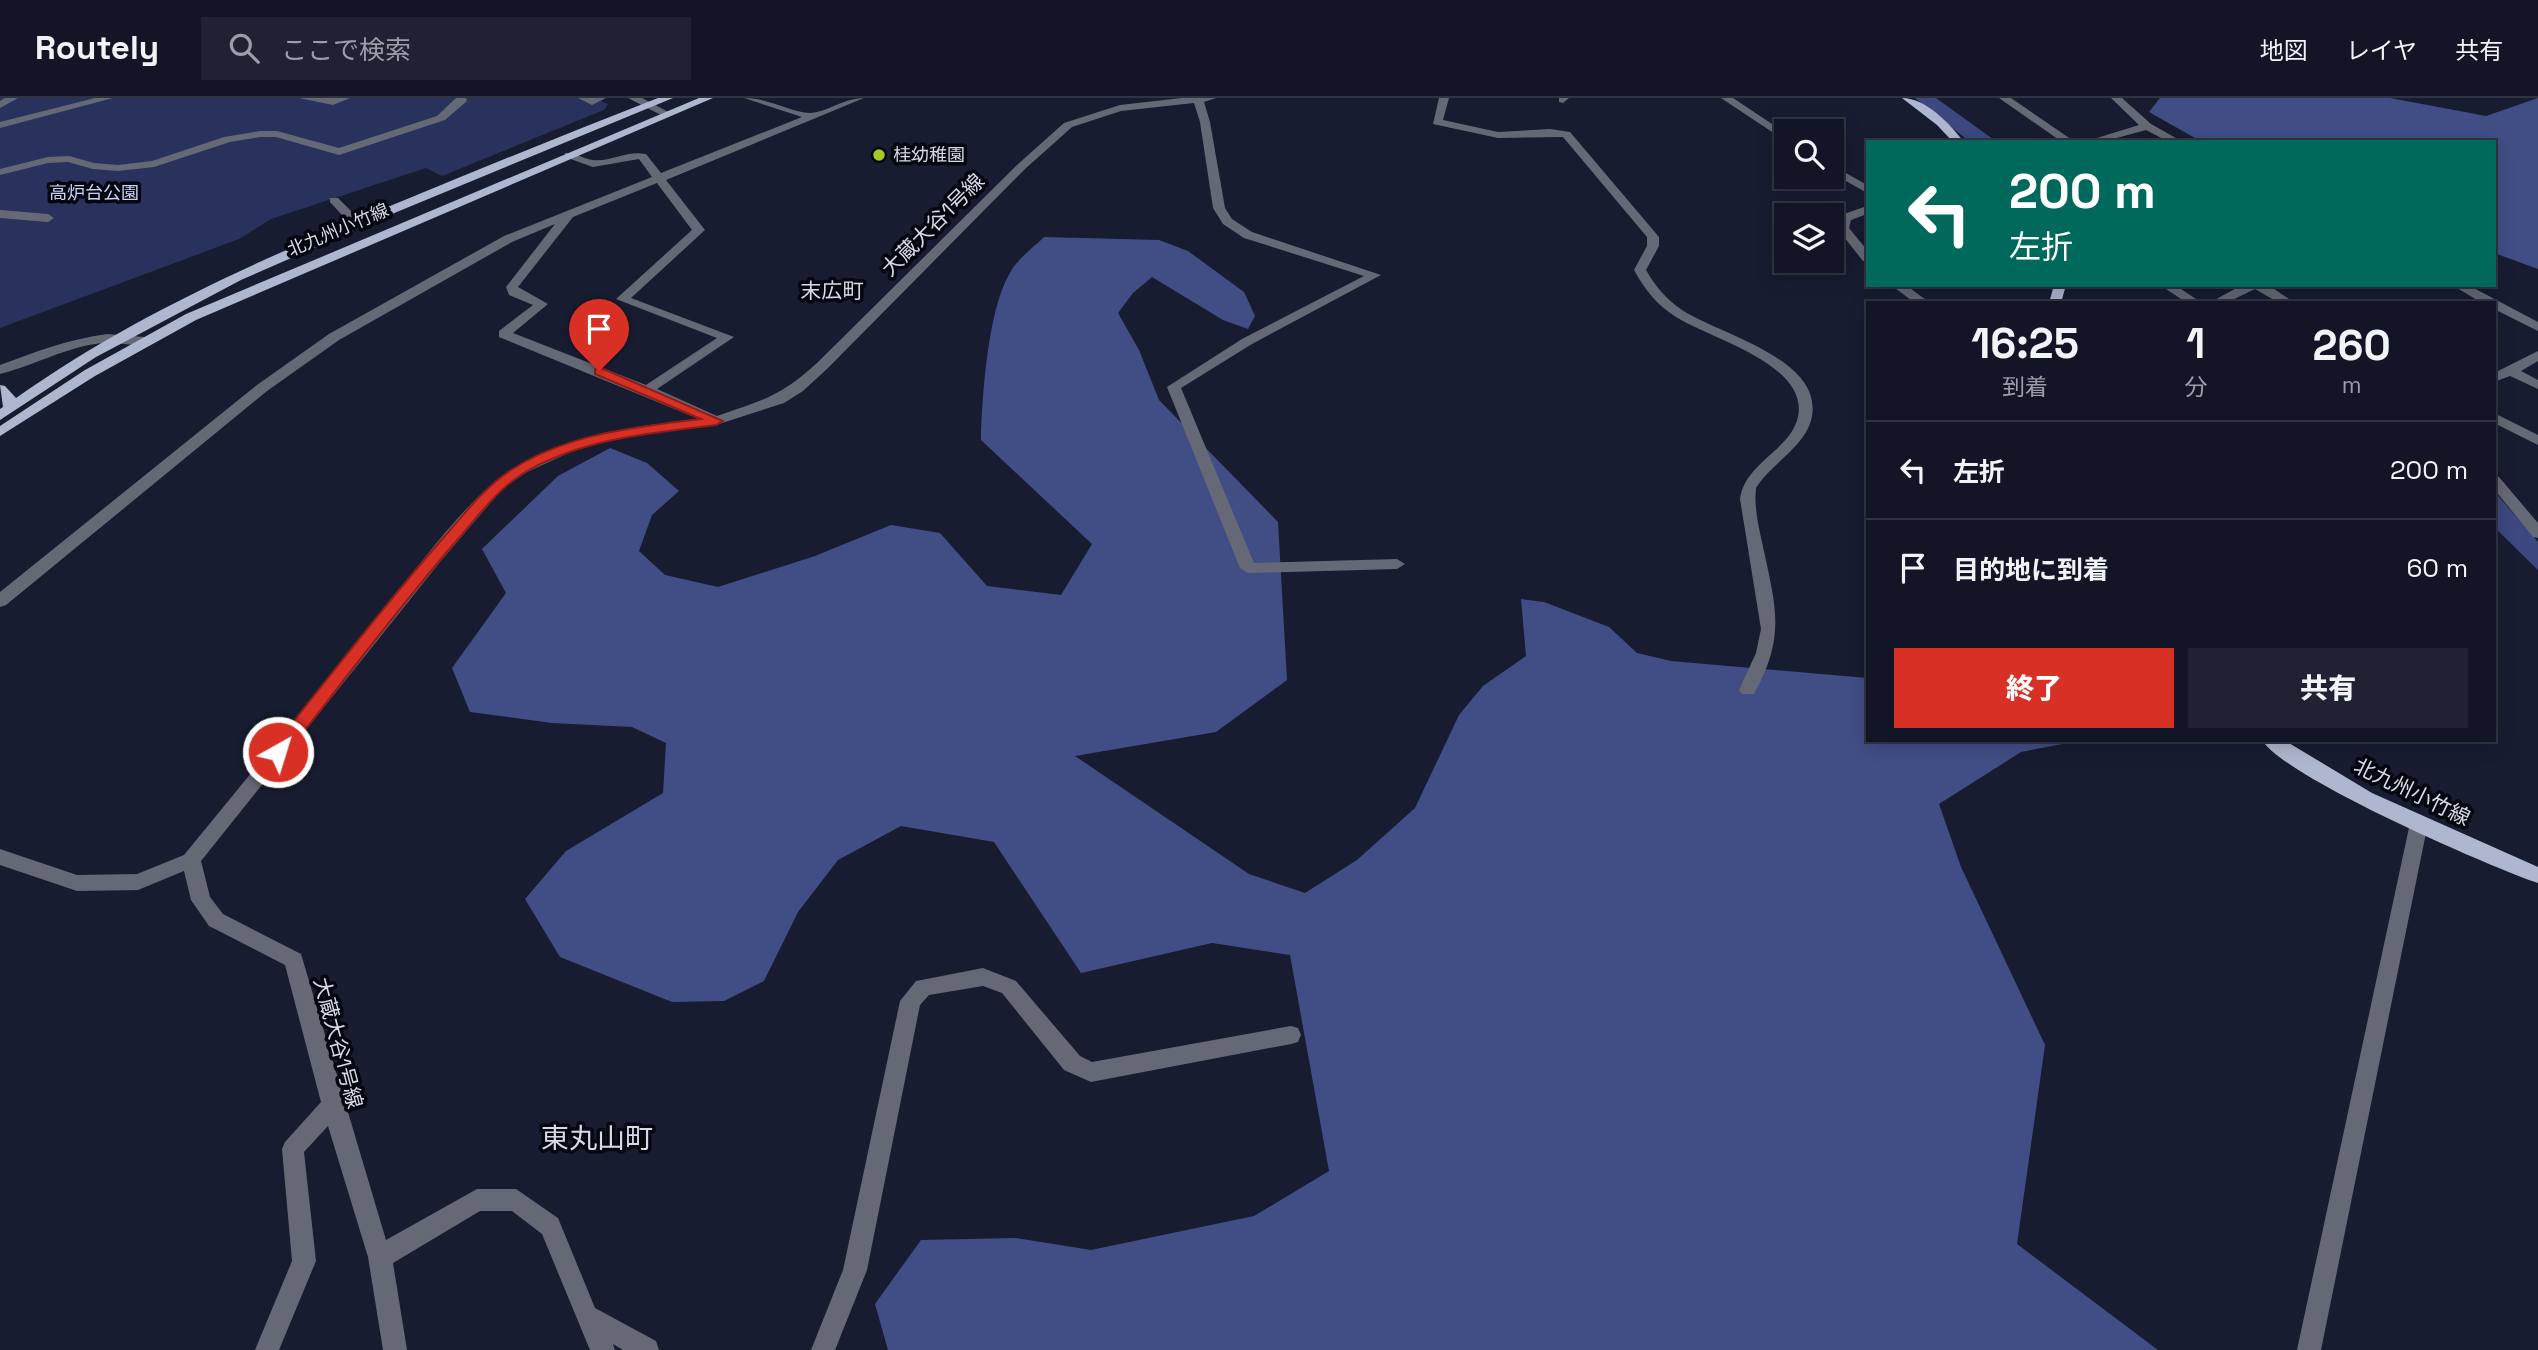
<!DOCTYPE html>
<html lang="ja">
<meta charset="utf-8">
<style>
body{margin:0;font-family:"Space Grotesk","Noto Sans JP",sans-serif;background:#1e2232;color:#f1f3f6;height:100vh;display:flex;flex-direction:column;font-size:26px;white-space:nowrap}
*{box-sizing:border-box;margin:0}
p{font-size:23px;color:#9c9fa7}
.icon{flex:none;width:38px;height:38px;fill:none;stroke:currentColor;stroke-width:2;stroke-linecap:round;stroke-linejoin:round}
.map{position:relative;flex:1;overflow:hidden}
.panel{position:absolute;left:1866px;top:203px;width:630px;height:441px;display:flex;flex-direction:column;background:#111525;border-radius:0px;box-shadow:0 4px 18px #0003,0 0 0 2px #303442}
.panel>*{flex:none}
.guide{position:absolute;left:1866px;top:42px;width:630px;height:147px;border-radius:0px;box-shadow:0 4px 18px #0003,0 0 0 2px #303442;background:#00695c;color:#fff;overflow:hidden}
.buttons{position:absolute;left:1774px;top:21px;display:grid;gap:14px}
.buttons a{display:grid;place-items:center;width:70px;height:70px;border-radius:0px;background:#111525;box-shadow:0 4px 18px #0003,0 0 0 2px #303442;font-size:35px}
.pin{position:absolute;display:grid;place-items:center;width:60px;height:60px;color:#fff;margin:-72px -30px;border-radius:50% 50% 50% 0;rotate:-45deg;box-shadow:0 0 7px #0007}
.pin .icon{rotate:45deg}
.me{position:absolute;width:77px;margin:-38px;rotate:39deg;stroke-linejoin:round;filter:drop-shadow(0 0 5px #0008)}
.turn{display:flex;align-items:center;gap:24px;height:147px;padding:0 28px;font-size:32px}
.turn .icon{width:91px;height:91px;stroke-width:2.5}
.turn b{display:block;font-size:49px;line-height:60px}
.eta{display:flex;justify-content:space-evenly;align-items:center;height:119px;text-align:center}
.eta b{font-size:42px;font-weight:800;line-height:49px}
.cta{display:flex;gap:14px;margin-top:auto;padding:14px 28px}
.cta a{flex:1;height:80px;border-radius:0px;background:#d93025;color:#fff;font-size:28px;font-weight:800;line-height:80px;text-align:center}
.cta a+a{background:#1e2232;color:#f1f3f6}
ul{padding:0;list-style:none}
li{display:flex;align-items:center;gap:21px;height:98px;padding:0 28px;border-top:2px solid #303442}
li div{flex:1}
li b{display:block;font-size:26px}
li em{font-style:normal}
header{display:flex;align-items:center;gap:42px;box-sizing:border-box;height:98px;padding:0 35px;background:#111525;border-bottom:2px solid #303442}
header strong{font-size:33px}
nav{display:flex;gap:38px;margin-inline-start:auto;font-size:24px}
.search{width:490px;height:63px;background:#1e2232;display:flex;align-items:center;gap:18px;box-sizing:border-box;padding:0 24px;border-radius:0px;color:#9c9fa7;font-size:26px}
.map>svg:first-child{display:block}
.green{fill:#29325d}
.forest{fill:#414e86}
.water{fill:#3c487f}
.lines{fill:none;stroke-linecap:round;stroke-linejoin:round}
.minor{fill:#656975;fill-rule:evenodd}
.major{fill:#afb6cf;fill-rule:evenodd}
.route{fill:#d93025;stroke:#8d1f18;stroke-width:2}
.poi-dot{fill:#a4c825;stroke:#050710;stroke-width:2.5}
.labels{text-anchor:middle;stroke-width:7;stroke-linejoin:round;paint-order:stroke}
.far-poi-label{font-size:18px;fill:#d5dae9;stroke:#050710;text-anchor:start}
.far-park-label{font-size:18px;fill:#c9d3f6;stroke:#050710}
.far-street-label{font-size:18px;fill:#d5dae9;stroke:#050710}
.street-label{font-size:21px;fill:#d5dae9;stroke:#050710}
.far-quarter-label{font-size:21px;fill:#d5dae9;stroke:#050710}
.near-quarter-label{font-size:28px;fill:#d5dae9;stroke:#050710}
</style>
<header>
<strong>Routely</strong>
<div class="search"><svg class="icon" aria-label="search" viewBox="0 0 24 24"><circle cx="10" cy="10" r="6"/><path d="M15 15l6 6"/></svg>ここで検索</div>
<nav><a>地図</a><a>レイヤ</a><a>共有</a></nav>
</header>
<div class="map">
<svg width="2538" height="1252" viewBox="0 0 2538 1252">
<rect width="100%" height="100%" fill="#171c31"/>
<path class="green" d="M0,0H595L608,6L604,12L442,78L426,70L271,121L239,141L0,230Z"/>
<path class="forest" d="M2160,0H2390L2486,18L2538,0V171L2494,155V44H2202L2149,14Z
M1044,139L1159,142L1188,153L1244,194L1255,218L1248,231L1223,222L1152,179L1133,195L1118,215L1139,252L1159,302L1278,424L1287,582L1216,634L1075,658L1249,776L1305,795L1357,762L1415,710L1459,617L1483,588L1526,558L1521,501L1544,504L1609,529L1637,555L1671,563L1867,580V642H2083L2021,654L1939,706L1961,769L2045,947L2017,1146L2158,1252H888L875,1206L921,1142L1016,1140L1091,1152L1254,1118L1329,1073L1290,857L1212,845L1081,875L994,744L901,728L838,762L798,814L764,883L724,903L672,904L560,859L525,801L566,753L663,695L666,645L632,629L552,625L470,614L452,570L506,495L482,451L558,378L610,350L647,365L679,393L652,417L639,453L665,477L718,489L815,458L891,427L940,435L987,488L1061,497L1092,446L981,342C982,299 988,211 1010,175C1017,161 1033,150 1044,139Z"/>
<path class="water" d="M1915,0H1936L1997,44H1970Z
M2494,393L2538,444V472L2494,429Z"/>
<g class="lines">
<path class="minor" d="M5,0H18L0,10V3Z
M95,0H113L0,30V24Z
M299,0H350L333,7Z
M456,0H466L467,3L445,22L339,57L276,39H260L230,44L154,69L118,73L93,71L68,64L48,65L0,77V71L48,59L69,58L94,65L118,67L152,63L224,39L260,33H277L339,50L437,18Z
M578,0H606L592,7Z
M628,0H642L672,16L663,18Z
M744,0C769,0 789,14 810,15C825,15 844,0 864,0L666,82L705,132L631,200L734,239L657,291L717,318C764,302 781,298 818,264L1017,67L1064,25L1120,7L1182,0H1216L1204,4L1210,24L1225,110L1232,121L1252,134L1381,177L1252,246L1181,290L1254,465L1397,461L1405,466L1397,471L1248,475L1240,470L1167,289L1242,241L1364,178L1244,140L1223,126L1213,110L1200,24L1194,5L1121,13L1072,29L1025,71L828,270L803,293L784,305L716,327L625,338L577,351L527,374L503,390L440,464L201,763L210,799L223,816L301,856L386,1142L477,1091H516L558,1120L595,1210L656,1243L659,1252H623L613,1246L615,1252H590L542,1136L512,1113H480L393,1165L407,1252H383L368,1159L328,1028L304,1054L316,1163L279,1252H255L292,1163L282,1051L285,1044L321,1004L285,867L209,828L191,802L184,773L138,792L77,793L0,767V751L77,777L137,776L184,757C253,673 321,589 389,505C422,464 472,394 516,369C572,336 636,328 699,321L499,239V233L533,207L509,197L506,189L555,126L512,144L339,242L267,293L6,507L0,509V494L257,287L329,236L504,138L652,79L639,61L593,69L565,59V55C576,54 583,61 593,62C611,64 627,52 646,56L661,75L802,19ZM657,85L692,132L616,201L717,240L646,287L513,235L548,206L518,189L573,119Z
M1439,0H1449L1443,22L1498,34L1550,31L1570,34L1659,139V148L1646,172C1656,189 1666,201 1682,212C1718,236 1822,260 1812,318C1807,348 1771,365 1756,390C1754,408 1758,426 1762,444C1775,506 1787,537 1754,596H1742L1739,592L1756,555L1761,531L1740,401C1745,364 1790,353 1798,319C1809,266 1711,241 1676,219C1657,207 1645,192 1634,172L1647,148V139L1563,39L1498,40L1433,26Z
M1559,0H1569L1563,5L1559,4Z
M1721,0H1733L1787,36V44Z
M1999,0H2011L2075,44H2062Z
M2111,0H2122L2151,26L2183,44H2169L2146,32L2102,44H2084L2139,27Z
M1832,67L1867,87V95L1832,75Z
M330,100H338L361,123V129H353L330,104Z
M1867,108V116L1851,122L1849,130L1867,152V164L1863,163L1837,130L1841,117Z
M0,112L48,116L54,120L48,124L0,120Z
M1891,187H1906L1930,205H1915Z
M2160,187H2175L2202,205H2187Z
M2242,187H2268L2295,205H2279L2255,191L2226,205H2209Z
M2452,187H2468L2538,224V233L2494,211V205H2482Z
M107,236L144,239L151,243C141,251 116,243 102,245C66,249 35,267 0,276V267C35,254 69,241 107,236Z
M2538,253V263L2521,273L2538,282V291L2510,278L2494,284V275Z
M2494,315L2538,337V347L2494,325Z
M2494,377L2499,379L2538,425V440L2533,439L2494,391Z
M2419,718L2426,720L2428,725L2321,1252H2297L2410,725L2412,720Z
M983,870L1016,883L1080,958L1092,964L1291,928L1298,930L1301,937L1298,944L1291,946L1091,984L1064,972L1002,895L983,888L929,897L920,907L867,1172L835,1252H811L843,1172L900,903L916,883Z"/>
<path class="major" d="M658,0H673L392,116L241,182L96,259L0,322V311L3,309L0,287L5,288L16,300C137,214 275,155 412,99C494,65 576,32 658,0Z
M699,0H713L196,222L95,278L0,338V328L85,272L186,216Z
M1902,0C1926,0 1950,26 1964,44H1953L1937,27Z
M2054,187H2066L2061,205H2049Z
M2262,642H2284L2372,695L2538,769V785C2490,769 2284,679 2262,642Z"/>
</g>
<path class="route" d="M599,269L723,323L716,327C651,335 586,340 527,373C499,389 480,416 459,440C398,510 342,585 284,659H272V650C329,580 384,507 444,439C466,414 487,386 516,369C571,335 638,329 701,321L595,276V271Z"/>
<circle class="poi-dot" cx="879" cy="57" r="7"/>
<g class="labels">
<g class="far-poi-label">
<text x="893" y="63">桂幼稚園</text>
</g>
<g class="far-park-label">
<text x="94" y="101">高炉台公園</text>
</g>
<g class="far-street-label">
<text transform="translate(338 132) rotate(-23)" y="6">北九州小竹線</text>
</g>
<g class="street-label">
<text transform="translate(933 127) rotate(-45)" y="7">大蔵大谷1号線</text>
<text transform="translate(2412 694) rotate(26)" y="7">北九州小竹線</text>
<text transform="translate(338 945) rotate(75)" y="7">大蔵大谷1号線</text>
</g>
<g class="far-quarter-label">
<text x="832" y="200">末広町</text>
</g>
<g class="near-quarter-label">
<text x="597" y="1050">東丸山町</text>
</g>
</g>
</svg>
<div class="buttons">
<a><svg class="icon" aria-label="search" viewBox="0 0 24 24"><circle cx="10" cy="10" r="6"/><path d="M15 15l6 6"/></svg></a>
<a><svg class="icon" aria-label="layers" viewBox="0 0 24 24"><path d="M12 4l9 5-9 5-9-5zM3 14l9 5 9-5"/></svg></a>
</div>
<div class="pin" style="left:599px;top:273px;background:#d93025"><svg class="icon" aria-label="arrive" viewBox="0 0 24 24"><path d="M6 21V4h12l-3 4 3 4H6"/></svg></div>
<svg class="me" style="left:278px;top:654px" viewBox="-20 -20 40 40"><circle r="17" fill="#d93025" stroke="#fff" stroke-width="3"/><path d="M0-11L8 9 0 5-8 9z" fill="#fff"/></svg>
<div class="guide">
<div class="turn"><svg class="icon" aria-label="left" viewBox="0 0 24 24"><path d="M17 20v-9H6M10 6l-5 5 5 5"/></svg><div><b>200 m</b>左折</div></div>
</div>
<section class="panel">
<div class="eta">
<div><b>16:25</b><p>到着</p></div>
<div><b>1</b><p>分</p></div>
<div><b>260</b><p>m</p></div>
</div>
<ul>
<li><svg class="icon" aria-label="left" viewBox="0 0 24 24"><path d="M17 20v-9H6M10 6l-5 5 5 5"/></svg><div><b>左折</b></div><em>200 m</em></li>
<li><svg class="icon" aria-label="arrive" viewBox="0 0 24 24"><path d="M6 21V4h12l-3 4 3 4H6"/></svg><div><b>目的地に到着</b></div><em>60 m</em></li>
</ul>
<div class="cta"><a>終了</a><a>共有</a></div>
</section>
</div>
